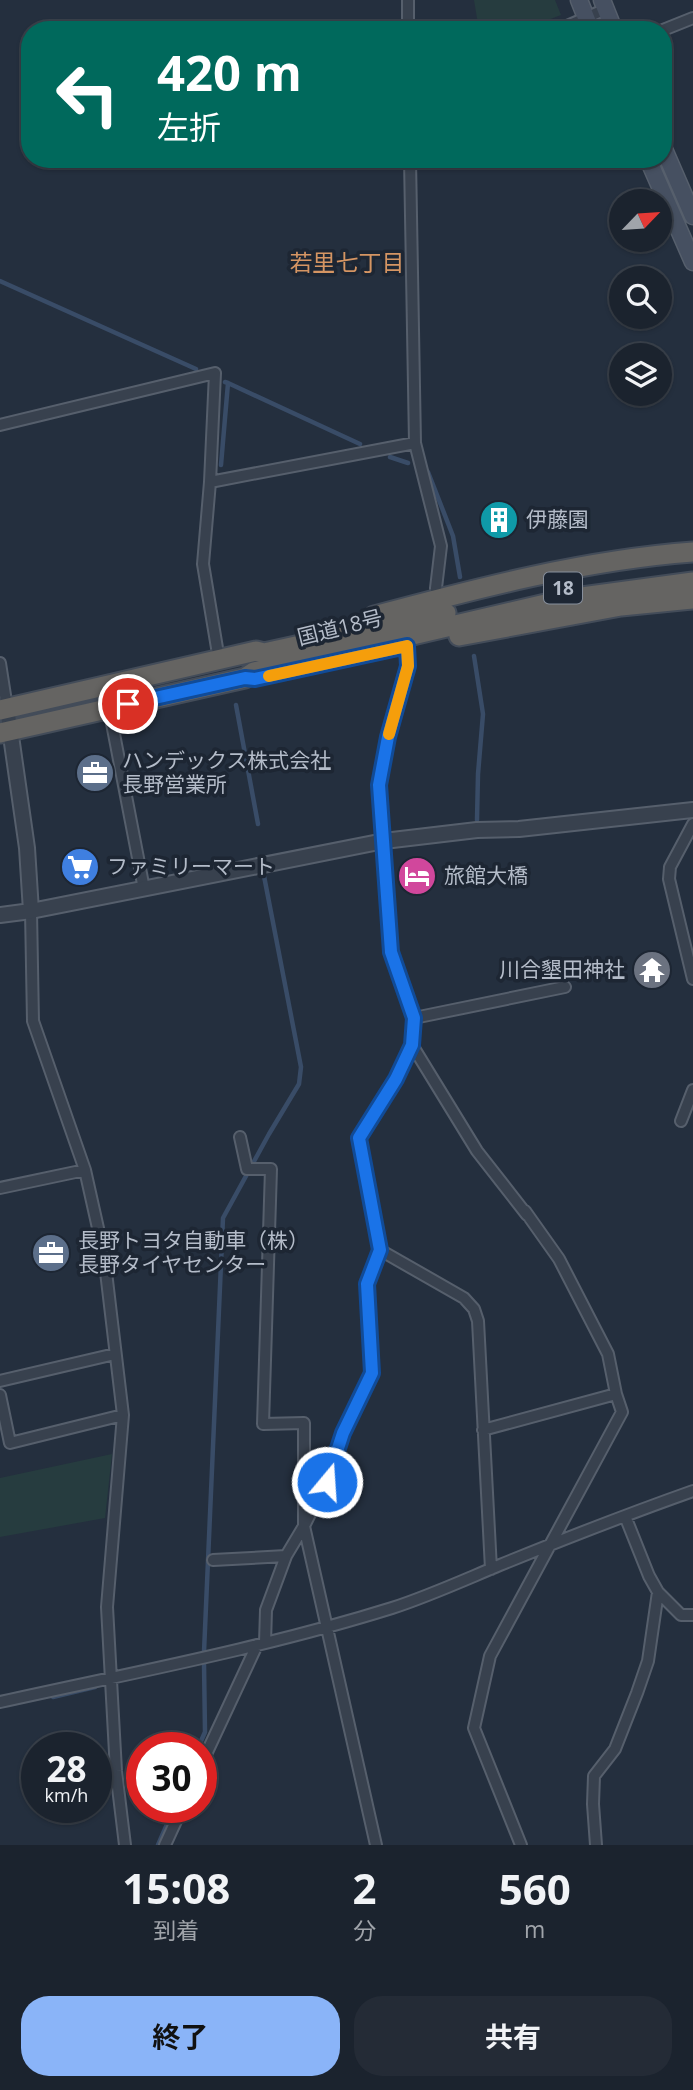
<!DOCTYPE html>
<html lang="ja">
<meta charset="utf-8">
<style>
body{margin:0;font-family:"Open Sans","Noto Sans JP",sans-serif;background:#242b36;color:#f1f3f6;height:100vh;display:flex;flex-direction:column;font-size:26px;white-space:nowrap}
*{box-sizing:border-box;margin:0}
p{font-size:23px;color:#a0a4aa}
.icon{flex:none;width:38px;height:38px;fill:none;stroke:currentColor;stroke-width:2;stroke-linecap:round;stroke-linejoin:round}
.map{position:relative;height:1845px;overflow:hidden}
.sheet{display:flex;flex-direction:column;background:#1b232e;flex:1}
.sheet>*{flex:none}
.hud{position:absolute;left:21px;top:21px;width:651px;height:147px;border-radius:28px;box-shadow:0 2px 5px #0004,0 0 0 2px #39404a;background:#00695c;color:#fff;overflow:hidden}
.needle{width:46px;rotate:65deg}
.fabs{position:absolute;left:609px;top:189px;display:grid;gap:14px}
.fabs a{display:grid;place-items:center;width:63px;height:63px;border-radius:50%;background:#1b232e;box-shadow:0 2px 5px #0004,0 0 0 2px #39404a;font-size:35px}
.speed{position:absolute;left:21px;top:1732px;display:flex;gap:14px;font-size:35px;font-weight:700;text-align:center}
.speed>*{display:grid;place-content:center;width:91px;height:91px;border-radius:50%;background:#1b232e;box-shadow:0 2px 5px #0004,0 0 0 2px #39404a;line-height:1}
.speed small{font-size:18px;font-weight:400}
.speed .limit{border:10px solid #d22;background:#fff;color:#111}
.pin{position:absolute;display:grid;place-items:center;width:60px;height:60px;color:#fff;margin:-30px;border:4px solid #fff;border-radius:50%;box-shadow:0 2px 7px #0007}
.me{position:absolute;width:77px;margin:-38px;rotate:18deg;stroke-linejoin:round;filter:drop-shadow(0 0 5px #0008)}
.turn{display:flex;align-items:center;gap:24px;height:147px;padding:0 21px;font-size:32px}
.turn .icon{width:91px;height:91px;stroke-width:2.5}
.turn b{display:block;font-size:49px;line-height:60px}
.eta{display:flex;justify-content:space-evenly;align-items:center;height:119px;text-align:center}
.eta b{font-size:42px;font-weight:700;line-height:49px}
.cta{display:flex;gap:14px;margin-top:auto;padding:14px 21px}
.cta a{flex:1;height:80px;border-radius:28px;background:#8ab4f8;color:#111;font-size:28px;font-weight:700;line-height:80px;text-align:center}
.cta a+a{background:#242b36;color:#f1f3f6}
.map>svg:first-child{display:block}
.green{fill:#263c3f}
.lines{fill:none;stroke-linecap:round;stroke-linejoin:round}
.stream{stroke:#394c67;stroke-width:4.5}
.minor-casing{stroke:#565f6c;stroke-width:14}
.tertiary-casing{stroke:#565f6c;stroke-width:18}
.secondary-casing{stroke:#565f6c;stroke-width:19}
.trunk-casing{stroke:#434c59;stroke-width:23}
.minor{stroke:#38414e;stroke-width:10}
.tertiary{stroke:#38414e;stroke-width:14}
.secondary{stroke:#465061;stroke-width:16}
.trunk{stroke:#656462;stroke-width:19}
.route-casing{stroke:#114b97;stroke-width:18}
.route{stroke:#1a73e8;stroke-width:12}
.slow{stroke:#f59e0b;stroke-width:12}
.labels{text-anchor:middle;stroke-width:7;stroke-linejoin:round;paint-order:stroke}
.shield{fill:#1d2633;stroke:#878f9c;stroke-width:2}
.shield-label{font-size:19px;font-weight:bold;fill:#b4bcc9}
.poi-label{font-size:21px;fill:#b4bcc9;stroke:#1d2633;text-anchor:start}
.street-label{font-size:21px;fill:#b4bcc9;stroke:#1d2633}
.neighbourhood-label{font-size:23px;fill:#d59563;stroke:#1d2633}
</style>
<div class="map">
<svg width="693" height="1845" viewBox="0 0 693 1845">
<rect width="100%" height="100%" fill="#242f3e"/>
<path class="green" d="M474,0H555L561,15L522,30H479Z
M112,1454L105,1518L0,1537V1478Z"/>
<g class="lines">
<path class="stream" d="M0,281L196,369
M228,383L360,444
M390,457L408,463
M221,465L228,383L225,382
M428,472L453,536L460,577
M474,656L483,714L478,774L477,820
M236,705L258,824
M204,1652L223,1218L269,1134L299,1084L301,1067L264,876
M53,1697L95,1687
M198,1748L205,1732L204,1663
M158,1845L174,1808"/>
<defs>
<path id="minor" d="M408,0V30
M558,30L606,9
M663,30L693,18
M410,159L415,443
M0,425L215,373L210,482L203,564L219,660
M210,482L415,443L441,546L436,588L437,599
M0,663L7,708
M109,708L144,889
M693,824L670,867L669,879L693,979
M31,911L33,1021L85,1170L104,1255L123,1415L107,1607L116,1771L125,1845
M414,1018L565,987
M412,1045L477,1151L527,1215L525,1211L559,1259L608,1354L616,1394L622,1412L490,1656L474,1728L521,1845
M681,1121L693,1090
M240,1137L247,1169H271L263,1424L304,1423V1526L376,1845
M0,1188L85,1170
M380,1250L464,1298L474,1309L478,1321L491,1569
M0,1381L115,1354
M0,1395L10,1443L123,1415
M483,1430L616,1394
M213,1560L286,1556
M658,1592L681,1615H693
M265,1643L266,1610L286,1556L304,1526L326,1482L343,1433L372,1373L367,1284L380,1250L359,1138L396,1079L412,1045L414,1018L391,952L379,785L388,737L408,666L407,646
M0,1702C131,1673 264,1648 392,1608C429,1596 464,1580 500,1565C564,1539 628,1514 693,1491
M201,1765L257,1645
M165,1845L182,1808
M596,1845L593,1804L594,1776L615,1749L637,1693L648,1661L658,1592L649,1576L625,1516"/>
<path id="tertiary" d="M7,708L27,848L31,911
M0,915L31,911L384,841L477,830L519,829L693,810"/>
<path id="secondary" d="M579,0L591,30
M602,0L614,30
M663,147L693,216
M648,159L693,262"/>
<path id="trunk" d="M374,616C478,588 585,560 693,552
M459,636L621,606L693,599
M0,710L256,651L264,653L446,613
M0,733L245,678L254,672L567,599L693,582"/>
</defs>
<use href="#minor" class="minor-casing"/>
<use href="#tertiary" class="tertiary-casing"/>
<use href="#secondary" class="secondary-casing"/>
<use href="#trunk" class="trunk-casing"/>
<use href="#minor" class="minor"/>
<use href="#tertiary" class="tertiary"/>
<use href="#secondary" class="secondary"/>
<use href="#trunk" class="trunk"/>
</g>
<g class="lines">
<defs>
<path id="route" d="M128,704L245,678L255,679L407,646L408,666L388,737L379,785L391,952L414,1018L412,1045L396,1079L359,1138L380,1250L367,1284L372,1373L343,1433L327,1482"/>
</defs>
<use href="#route" class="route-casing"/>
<use href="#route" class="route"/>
<path class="slow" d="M269,676L407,646L408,666L389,734"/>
</g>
<defs>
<symbol id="building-disc" viewBox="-11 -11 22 22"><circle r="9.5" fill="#0f9aa8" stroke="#1d2633"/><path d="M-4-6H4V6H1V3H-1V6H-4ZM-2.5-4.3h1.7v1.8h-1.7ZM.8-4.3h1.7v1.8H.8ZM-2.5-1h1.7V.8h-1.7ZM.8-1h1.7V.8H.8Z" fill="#fff"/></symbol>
<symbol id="office-disc" viewBox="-11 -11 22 22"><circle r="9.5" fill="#5c6f8a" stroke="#1d2633"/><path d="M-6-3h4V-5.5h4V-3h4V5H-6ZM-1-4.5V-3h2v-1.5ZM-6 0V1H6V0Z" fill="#fff"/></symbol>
<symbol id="supermarket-disc" viewBox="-11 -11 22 22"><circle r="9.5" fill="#3f7fe0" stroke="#1d2633"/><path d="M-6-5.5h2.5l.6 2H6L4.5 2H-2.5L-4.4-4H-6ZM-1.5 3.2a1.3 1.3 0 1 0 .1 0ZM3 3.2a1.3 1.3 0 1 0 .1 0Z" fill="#fff"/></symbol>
<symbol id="hotel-disc" viewBox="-11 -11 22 22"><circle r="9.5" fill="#d1479c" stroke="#1d2633"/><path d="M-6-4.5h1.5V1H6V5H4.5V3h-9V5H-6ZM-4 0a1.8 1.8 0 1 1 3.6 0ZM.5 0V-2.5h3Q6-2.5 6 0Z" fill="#fff"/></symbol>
<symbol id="temple-disc" viewBox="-11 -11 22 22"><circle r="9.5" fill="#6b7280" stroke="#1d2633"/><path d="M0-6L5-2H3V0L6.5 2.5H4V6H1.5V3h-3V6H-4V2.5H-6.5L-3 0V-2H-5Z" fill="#fff"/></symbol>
</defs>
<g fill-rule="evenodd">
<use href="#building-disc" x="477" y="498" width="44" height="44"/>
<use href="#office-disc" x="73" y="751" width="44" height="44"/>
<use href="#supermarket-disc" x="58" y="845" width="44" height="44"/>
<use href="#hotel-disc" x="395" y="854" width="44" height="44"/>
<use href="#temple-disc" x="630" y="948" width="44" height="44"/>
<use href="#office-disc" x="29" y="1231" width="44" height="44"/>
</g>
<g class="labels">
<rect class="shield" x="544" y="572.5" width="38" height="31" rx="5"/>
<g class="shield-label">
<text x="563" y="595">18</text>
</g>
<g class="poi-label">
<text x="526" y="527">伊藤園</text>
<text x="122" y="768">ハンデックス株式会社<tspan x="122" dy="24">長野営業所</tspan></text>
<text x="107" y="874">ファミリーマート</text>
<text x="444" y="883">旅館大橋</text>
<text x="625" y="977" text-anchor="end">川合墾田神社</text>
<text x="78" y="1248">長野トヨタ自動車（株）<tspan x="78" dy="24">長野タイヤセンター</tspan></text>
</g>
<g class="street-label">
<text transform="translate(340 628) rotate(-14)" y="7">国道18号</text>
</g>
<g class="neighbourhood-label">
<text x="347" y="271">若里七丁目</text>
</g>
</g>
</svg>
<div class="fabs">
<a><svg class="needle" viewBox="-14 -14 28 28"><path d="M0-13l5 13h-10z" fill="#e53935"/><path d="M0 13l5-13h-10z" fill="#a0a4aa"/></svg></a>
<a><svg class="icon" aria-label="search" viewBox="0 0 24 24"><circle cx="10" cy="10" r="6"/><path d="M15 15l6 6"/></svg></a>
<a><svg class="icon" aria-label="layers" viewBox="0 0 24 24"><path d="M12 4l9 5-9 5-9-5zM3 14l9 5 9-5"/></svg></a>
</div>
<div class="speed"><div>28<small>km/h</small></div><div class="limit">30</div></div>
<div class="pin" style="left:128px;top:704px;background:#d93025"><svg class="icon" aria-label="arrive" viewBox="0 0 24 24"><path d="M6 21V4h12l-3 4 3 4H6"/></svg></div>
<svg class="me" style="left:327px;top:1482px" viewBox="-20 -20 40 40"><circle r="17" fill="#1a73e8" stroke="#fff" stroke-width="3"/><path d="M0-11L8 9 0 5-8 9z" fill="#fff"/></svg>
<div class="hud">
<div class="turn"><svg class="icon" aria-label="left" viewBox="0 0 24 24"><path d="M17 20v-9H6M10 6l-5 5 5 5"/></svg><div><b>420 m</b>左折</div></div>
</div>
</div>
<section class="sheet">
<div class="eta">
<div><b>15:08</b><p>到着</p></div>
<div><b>2</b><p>分</p></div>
<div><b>560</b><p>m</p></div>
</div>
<div class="cta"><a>終了</a><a>共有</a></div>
</section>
